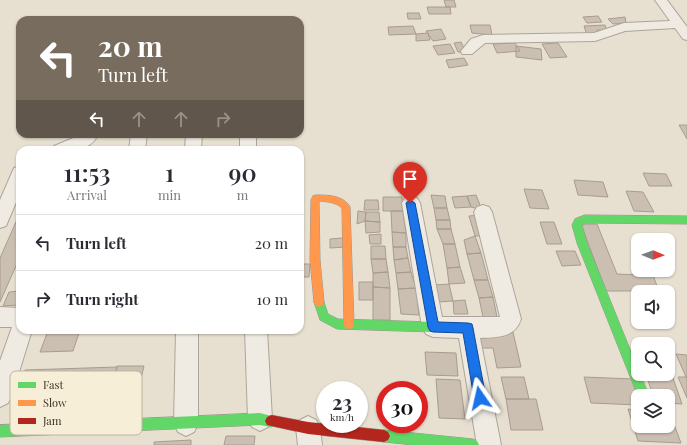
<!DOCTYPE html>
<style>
body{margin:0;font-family:"Playfair Display",serif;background:#f2f2f3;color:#2b2b33;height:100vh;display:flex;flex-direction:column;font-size:15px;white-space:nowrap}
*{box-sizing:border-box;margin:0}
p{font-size:13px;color:#7c7c81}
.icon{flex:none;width:22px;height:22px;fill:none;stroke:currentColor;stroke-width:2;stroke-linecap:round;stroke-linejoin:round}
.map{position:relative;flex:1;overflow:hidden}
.drawer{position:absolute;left:16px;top:146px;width:288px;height:188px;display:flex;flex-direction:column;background:#fff;border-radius:12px;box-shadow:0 1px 3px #0004}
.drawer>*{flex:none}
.top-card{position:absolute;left:16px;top:16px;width:288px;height:122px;border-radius:12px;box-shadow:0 1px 3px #0004;background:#786c5e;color:#fff;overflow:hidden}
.needle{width:26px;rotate:91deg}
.fabs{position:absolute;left:631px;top:233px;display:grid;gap:8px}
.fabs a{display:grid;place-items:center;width:44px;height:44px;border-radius:8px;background:#fff;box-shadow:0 1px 3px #0004;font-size:20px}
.speed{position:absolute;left:316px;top:381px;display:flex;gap:8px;font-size:20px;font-weight:700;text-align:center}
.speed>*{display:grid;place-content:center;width:52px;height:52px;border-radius:50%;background:#fff;box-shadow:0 1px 3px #0004;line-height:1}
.speed small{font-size:10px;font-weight:400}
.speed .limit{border:6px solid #d22;background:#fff;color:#111}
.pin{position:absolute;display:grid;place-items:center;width:34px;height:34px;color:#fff;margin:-41px -17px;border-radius:50% 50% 50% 0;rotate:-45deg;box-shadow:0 0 4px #0007}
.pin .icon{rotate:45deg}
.me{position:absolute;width:44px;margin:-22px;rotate:349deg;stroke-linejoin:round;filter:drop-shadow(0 0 3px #0008)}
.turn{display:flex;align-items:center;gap:14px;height:84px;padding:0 16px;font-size:18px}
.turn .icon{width:52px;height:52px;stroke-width:2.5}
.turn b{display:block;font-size:28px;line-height:34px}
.lanes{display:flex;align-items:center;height:38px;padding:0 16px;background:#0003;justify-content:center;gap:20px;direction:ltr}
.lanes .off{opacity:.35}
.eta{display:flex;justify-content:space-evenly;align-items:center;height:68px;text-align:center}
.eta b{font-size:24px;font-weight:600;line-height:28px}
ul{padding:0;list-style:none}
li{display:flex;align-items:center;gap:12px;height:56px;padding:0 16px;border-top:1px solid #e1e1e2}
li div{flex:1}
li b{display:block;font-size:15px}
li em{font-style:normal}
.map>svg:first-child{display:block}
.building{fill:#cbbfb2;stroke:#a89c90}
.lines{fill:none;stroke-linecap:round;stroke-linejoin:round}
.street-casing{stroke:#ada599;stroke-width:2}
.fast-casing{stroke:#9c958a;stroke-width:1}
.slow-casing{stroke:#9c958a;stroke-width:1}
.jam-casing{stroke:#9c958a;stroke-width:1}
.street{fill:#efebe3;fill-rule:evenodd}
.fast{fill:#63d668;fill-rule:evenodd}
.slow{fill:#ff974d;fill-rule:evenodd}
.jam{fill:#b3261e;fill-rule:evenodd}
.route{fill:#1a73e8;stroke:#114b97}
.key{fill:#f7eed8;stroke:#bfb4a1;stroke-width:1}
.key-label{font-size:11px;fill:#3d2e20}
</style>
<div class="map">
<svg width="687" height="445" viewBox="0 0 687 445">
<rect width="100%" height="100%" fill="#e7e0d1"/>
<path class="building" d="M444,0H454L456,7H446Z
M427,7H450L451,14H429Z
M407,13H419L421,19H408Z
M598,16L602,22L587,23L583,17Z
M625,17L626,23L613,24L608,19Z
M470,25H490L492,35L472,33Z
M605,25L607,31L597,30L599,33L587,35L584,26Z
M413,26L416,34L389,35L388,27Z
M441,29L446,39L433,41L426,31Z
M428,33L430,40L416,41V34Z
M461,42L466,52H458L454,43Z
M515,43L520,51L497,53L493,44Z
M558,43L567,57L550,58L542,44Z
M450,44L455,53L438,55L433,46Z
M516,46L541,49L542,60L516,57Z
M464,58L468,65L449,68L446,60Z
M679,125H687V139Z
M643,173L666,174L672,186H649Z
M574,180L603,182L608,197L578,195Z
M524,189L542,190L549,209L530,208Z
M626,191L643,192L654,212L634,211Z
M431,195L445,196L447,208H434Z
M476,195L482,210L471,207L467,196Z
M467,196L471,207L455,208L452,197Z
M383,197H402L403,211H383Z
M365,200H378L379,210H364Z
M434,208H447L450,220H436Z
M358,211L366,212L365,221L357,224Z
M391,211H403L406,233L392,232Z
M366,212H379L380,222L365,221Z
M20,213V257L0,302V258Z
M481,215L488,236H475L469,216Z
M436,220H450L451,229H437Z
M365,221L380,222V232L366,233Z
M540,222H554L562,244H547Z
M581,224H597L617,274L640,275L638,270H651L659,291H606Z
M437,229H451L455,244H443Z
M392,232L406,233V247H393Z
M381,234V244H370L369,235Z
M475,236L481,253L467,254L464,240Z
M342,238L347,247L330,248V239Z
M443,244H455L460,267L447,268Z
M371,246H385L386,259H371Z
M393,247H406L408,258L394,260Z
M556,251H575L581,265L562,266Z
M481,253L488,280H474L467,254Z
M408,258L411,272L396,273L394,260Z
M371,259H386L388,272L373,273Z
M300,264H310L309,277H300Z
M460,267L465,283L449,284L447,268Z
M388,272L390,288L373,287V273Z
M411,272L416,288L398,289L396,273Z
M474,280H488L493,297L479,298Z
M359,282H373V300H359Z
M449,284L453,301L438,302L434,285Z
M373,287L390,288V320H373Z
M416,288L419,315L401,314L398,289Z
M20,291V305L3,306L9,292Z
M668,295L674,309H668Z
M493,297L497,317H483L479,298Z
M465,300L468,314H454L453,301Z
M80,330L73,351L40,352L48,331Z
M513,332L521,367L497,368L493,348H479L476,333Z
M425,352L456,353L458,376L427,375Z
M676,354L687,355V377H686Z
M117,366H144L137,395L110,396Z
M117,367L108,403L11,406L25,370Z
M501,377H524L529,399H506Z
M584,377L633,379L638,396V405L591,403Z
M647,377L673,378L682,404L668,403V396H653Z
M678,377H687V398Z
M436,379L460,380L465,419L439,418Z
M506,399H536L543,430H511Z
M628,409L638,410V426H668L669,411L681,443L638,441Z
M226,436H255L254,445H224Z
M191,440V445H154V442Z"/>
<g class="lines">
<defs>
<path id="street" d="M655,0H667L687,27V40L683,39L675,28L625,31L595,41L485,43L472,54H462L461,51L471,39L483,35L594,33L624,23L670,21Z
M83,134H93L96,138C88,152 66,150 52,150L54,146Z
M131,134H147L145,150H129Z
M186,134H202L201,150H185Z
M240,134H256V150H240Z
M20,166V193L6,226L0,228V200L14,168Z
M411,196L417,198L420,203L442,317H500L474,212L477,207L483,205L489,207L492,212L521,319C515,338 498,337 480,338L501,445H477L459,338L433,337L426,334L422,327L402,203L405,198Z
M0,307L20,308V330H32L12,395L8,403L0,407V361L12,327H0Z
M176,330H198V424L194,432L186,436L178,432L174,424Z
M245,330H267L272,419L268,427L260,431L252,427L248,419Z
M308,416L316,420L320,428L322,445H298L296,428L300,420Z"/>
<path id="fast" d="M585,215L687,216V224L586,223L582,225L587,243L638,369V374H640L647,390L645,394L641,396L637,394L577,243L572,225L575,219Z
M319,297L323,299L328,314L338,319L433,322L437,323L438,327L437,331L433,332L337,329L320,320L314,302L315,299Z
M260,413L275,417L277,421L275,425L271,427L260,425L0,437V425Z
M384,430L473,439L477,441L479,445H413L384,442L380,440L378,436L380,432Z"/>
<path id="slow" d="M316,195C328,195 343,195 350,207L354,324L353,328L349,329L345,328L344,324L342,208C335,202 328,202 319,201L320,260L324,302L323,305L319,307L315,305L314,302L310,260L311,200L313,196Z"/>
<path id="jam" d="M271,415L308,422L384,430L388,432L390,436L388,440L384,442L308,434L267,425L265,421L267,417Z"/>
</defs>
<use href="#street" class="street-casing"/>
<use href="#fast" class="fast-casing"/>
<use href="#slow" class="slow-casing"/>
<use href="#jam" class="jam-casing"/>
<use href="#street" class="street"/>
<use href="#fast" class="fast"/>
<use href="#slow" class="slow"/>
<use href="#jam" class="jam"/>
</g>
<path class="route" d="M410,200L415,203L438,322L468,323L472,324L473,328L486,398L484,402L480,404L476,402L474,398L463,333L433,332L430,331L428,327L406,203Z"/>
<rect x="10" y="371" width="132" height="64" rx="6" class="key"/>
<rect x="18" y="382" width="18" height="6" fill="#63d668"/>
<rect x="18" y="400" width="18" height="6" fill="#ff974d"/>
<rect x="18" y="418" width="18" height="6" fill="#b3261e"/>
<g class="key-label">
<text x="43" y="389">Fast</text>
<text x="43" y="407">Slow</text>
<text x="43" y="425">Jam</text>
</g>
</svg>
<div class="fabs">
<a><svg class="needle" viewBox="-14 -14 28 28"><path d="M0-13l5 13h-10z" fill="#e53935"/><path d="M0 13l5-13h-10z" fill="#7c7c81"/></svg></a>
<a><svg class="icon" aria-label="sound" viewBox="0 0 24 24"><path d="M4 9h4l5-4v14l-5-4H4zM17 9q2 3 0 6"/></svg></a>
<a><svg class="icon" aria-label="search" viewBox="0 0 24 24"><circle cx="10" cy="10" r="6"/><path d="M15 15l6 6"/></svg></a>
<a><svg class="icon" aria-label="layers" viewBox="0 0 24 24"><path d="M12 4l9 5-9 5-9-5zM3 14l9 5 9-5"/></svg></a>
</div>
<div class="speed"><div>23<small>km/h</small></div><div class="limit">30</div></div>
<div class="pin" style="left:410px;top:203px;background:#d93025"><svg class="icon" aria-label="arrive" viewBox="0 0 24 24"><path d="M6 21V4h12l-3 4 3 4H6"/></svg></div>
<svg class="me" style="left:480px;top:398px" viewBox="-20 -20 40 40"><path d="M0-17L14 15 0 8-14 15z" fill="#1a73e8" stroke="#fff" stroke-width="4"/></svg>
<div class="top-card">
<div class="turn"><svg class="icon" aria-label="left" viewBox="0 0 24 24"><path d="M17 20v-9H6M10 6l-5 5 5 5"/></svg><div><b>20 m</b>Turn left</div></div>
<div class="lanes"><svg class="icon" aria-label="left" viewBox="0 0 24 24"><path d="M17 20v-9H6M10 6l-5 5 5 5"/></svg><svg class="icon off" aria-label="ahead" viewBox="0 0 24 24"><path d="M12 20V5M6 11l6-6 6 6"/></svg><svg class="icon off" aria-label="ahead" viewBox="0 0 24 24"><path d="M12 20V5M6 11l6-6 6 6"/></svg><svg class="icon off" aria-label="right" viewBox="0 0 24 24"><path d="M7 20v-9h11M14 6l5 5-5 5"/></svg></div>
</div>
<section class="drawer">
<div class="eta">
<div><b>11:53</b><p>Arrival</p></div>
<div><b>1</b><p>min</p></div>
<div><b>90</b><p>m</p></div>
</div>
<ul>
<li><svg class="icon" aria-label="left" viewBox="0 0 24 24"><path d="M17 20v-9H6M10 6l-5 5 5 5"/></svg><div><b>Turn left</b></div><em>20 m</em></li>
<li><svg class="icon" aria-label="right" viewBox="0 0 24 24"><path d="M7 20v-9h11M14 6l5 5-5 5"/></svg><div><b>Turn right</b></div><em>10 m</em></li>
</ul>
</section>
</div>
